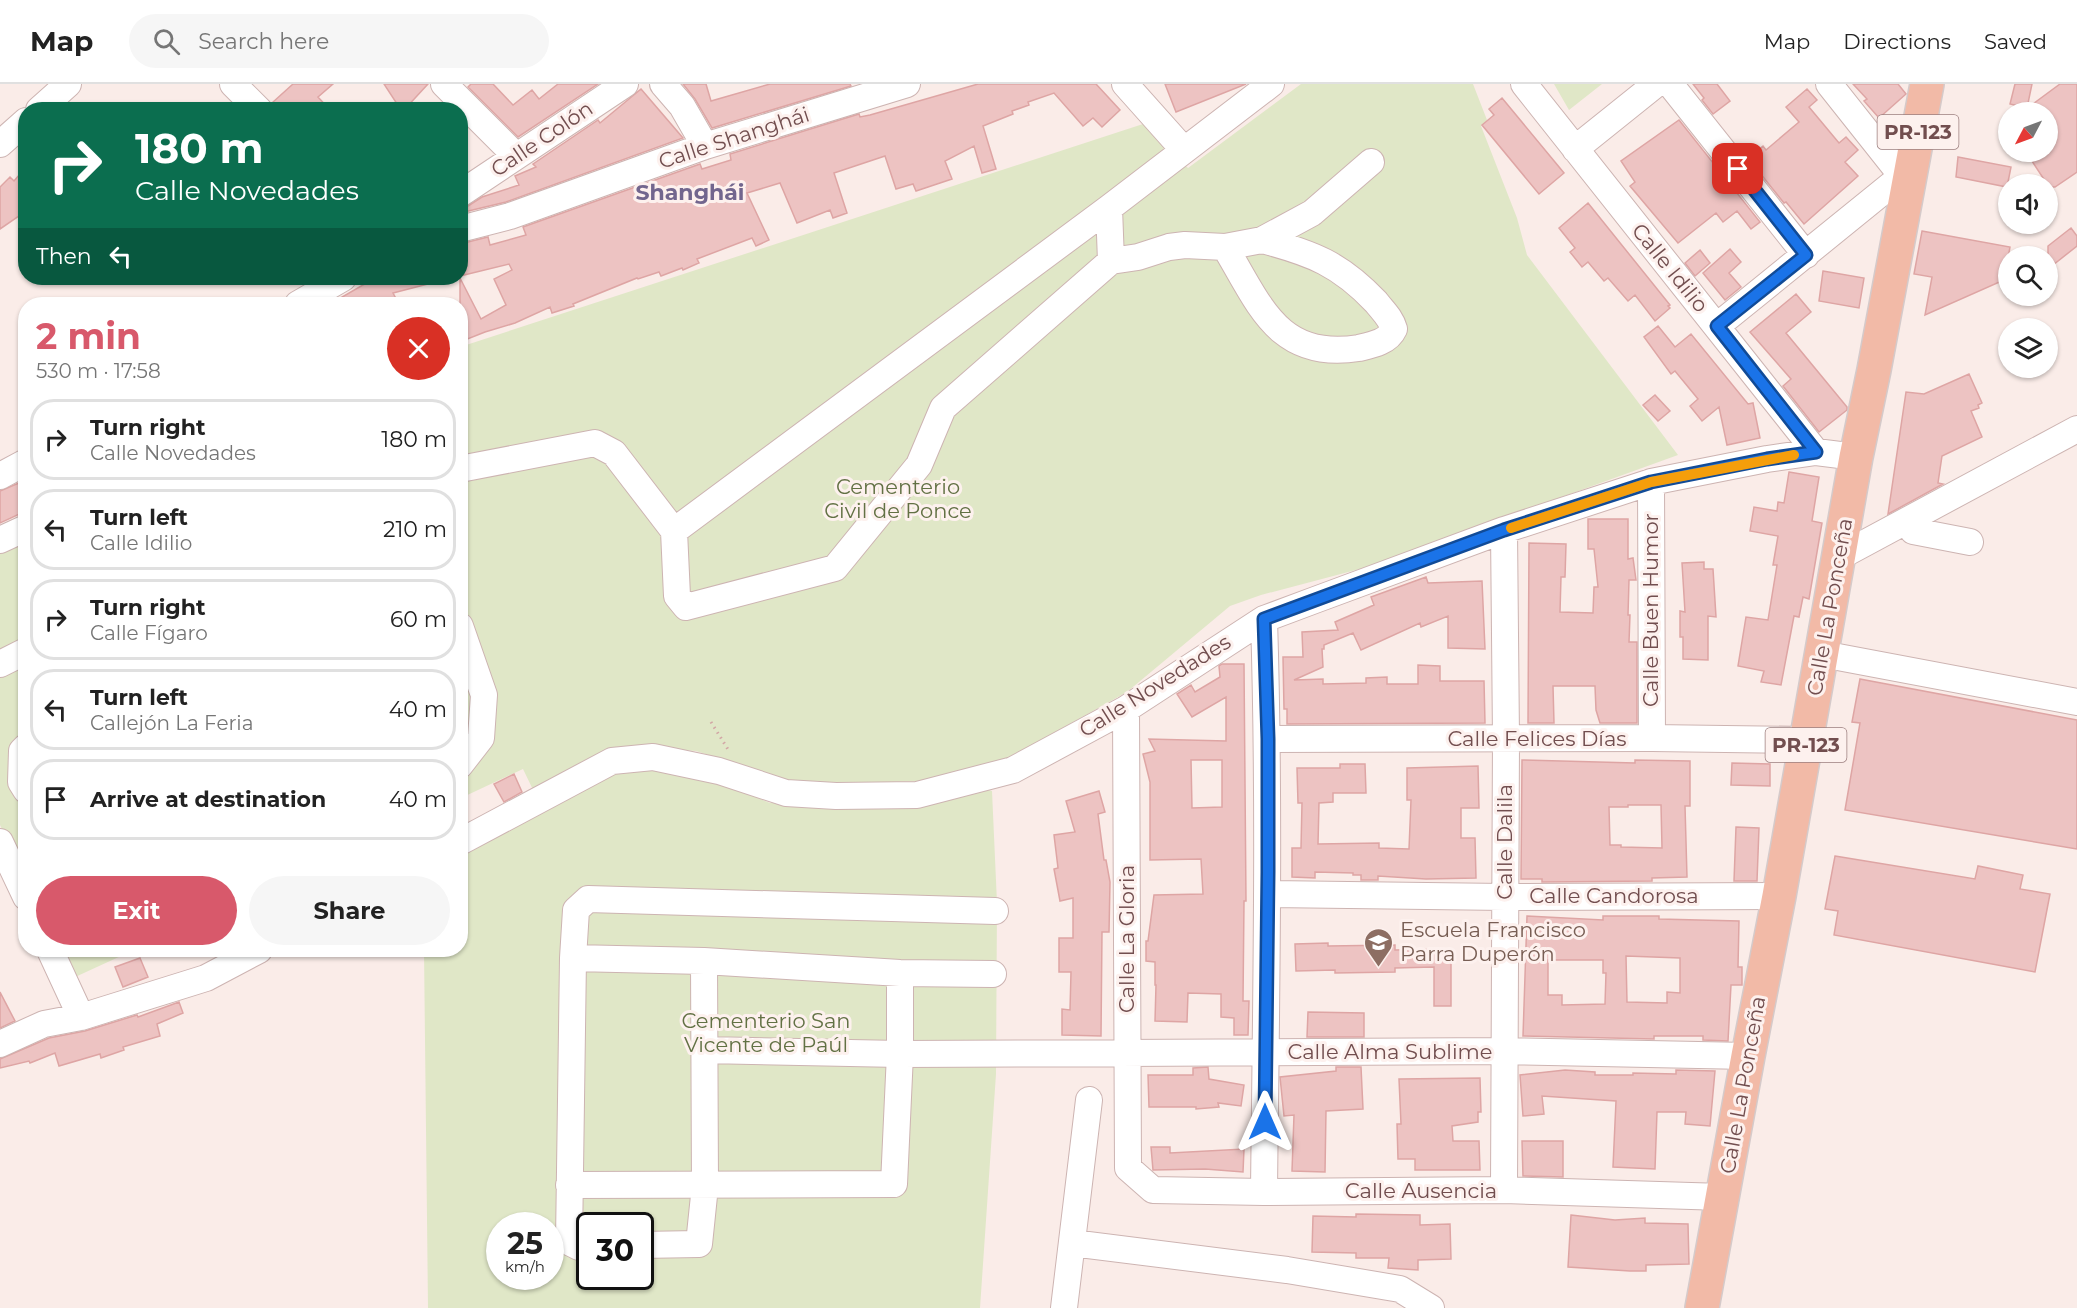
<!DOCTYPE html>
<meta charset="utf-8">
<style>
body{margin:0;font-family:Montserrat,sans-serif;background:#f6f6f6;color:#222;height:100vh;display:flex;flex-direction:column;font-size:22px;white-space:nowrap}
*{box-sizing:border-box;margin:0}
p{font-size:20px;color:#767676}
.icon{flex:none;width:33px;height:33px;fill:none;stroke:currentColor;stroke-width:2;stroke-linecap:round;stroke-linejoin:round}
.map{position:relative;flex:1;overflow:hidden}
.drawer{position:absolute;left:18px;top:213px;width:450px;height:660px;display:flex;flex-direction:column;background:#fff;border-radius:24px;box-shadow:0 2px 4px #0004}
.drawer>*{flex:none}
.banner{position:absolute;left:18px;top:18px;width:450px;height:183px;border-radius:24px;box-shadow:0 2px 4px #0004;background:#0b6e4f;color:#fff;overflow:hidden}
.needle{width:39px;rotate:229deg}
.fabs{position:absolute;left:1998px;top:18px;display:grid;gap:12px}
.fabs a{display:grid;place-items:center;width:60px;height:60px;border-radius:50%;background:#fff;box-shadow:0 2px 4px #0004;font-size:30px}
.speed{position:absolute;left:486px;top:1128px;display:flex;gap:12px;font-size:30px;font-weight:700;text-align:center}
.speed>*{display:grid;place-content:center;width:78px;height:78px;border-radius:50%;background:#fff;box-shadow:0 2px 4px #0004;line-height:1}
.speed small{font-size:15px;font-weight:400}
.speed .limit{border:3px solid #111;border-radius:9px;background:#fff;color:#111}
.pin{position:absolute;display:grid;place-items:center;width:51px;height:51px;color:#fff;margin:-26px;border-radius:12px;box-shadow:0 3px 9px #0006}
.me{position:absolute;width:66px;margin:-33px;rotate:0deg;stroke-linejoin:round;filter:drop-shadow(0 0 4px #0008)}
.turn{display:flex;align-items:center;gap:21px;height:126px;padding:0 18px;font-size:27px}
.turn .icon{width:78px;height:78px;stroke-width:2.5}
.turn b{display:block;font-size:42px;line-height:51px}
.then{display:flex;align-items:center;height:57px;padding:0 18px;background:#0003;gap:12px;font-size:22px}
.round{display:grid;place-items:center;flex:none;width:63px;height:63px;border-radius:32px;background:#f6f6f6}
.headline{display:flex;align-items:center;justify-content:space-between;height:102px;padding:0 18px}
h1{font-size:36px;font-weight:700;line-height:45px;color:#d8596b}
.primary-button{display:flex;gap:12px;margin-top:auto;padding:12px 18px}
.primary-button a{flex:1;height:69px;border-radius:36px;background:#d8596b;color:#fff;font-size:24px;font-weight:700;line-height:69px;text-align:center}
.primary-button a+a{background:#f6f6f6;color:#222}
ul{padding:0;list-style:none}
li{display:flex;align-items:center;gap:18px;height:81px;margin:0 12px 9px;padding:0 6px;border:3px solid #e0e0e0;border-radius:24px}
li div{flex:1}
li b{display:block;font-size:22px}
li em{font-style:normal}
header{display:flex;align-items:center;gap:36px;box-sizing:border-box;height:84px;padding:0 30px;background:#fff;border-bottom:2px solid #e0e0e0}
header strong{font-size:28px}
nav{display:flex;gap:33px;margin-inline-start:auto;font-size:21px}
.search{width:420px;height:54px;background:#f6f6f6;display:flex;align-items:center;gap:15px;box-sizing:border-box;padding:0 21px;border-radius:33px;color:#767676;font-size:22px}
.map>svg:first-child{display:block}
.green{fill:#e0e7c7;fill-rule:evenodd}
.building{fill:#edc3c2;stroke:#dea5a4;stroke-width:1.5;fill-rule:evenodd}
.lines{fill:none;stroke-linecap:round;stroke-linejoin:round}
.minor-casing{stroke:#cdb4b2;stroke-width:28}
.major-casing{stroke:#d5caca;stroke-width:36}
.path{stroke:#d2a6a5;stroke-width:3;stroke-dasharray:1.5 4.5;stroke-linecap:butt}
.minor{stroke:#fff;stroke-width:26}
.major{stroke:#f2baa7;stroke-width:33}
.route-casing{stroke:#114b97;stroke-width:15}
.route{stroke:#1a73e8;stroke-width:10}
.slow{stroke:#f59e0b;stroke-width:10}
.labels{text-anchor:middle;stroke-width:6;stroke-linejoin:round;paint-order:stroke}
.shield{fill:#fdf1ee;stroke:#9c7f7f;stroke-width:1.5}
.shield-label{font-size:20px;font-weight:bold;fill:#724e4f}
.street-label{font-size:21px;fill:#724e4f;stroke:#fdf1ee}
.park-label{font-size:21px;fill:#627144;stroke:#fdf1ee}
.education-label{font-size:21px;fill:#785e54;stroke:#fdf1ee;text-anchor:start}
.neighbourhood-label{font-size:22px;font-weight:bold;fill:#72668e;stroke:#fdf1ee}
</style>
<header>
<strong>Map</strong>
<div class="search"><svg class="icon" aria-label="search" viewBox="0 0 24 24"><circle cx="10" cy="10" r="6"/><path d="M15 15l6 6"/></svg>Search here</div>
<nav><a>Map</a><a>Directions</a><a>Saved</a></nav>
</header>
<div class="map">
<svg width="2077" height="1224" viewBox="0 0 2077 1224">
<rect width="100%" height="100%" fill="#faece8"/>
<path class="green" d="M1301,0H1473L1487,36L1481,42L1517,134L1527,171L1678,371L1371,482L1261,511L1230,522L1127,608L1007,675L932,697L801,700L696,667L652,664L536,712L523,685L461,714L460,263L1143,40L1188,84Z
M1554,0H1602L1569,26Z
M25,434V794L0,741V446Z
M623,682L692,687L770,719L917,720L979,704L992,707L997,819L996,990L980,1224H428L424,866H460L461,772ZM500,1142H550V1192H500ZM590,1142H640V1192H590Z
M59,866H134L73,894Z"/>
<path class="building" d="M293,0H333L318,13L330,26H279L273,18Z
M384,0H428L404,26H401Z
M471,0H493L513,21L532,6L539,15L558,0H598L518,53L468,3Z
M683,0H706L711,17L770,0H850L851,2L712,44L695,15Z
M978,0H1096L1120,26L1102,43L1093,34L1083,42L1054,9L1028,18L1029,21L1012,27L1013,30L983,42L996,85L982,89L974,62L945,77L952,95L916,107L913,100L896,105L885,72L834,89L847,129L833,134L830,126L797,139L780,99L747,109L769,156L756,162L752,154L697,175L699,179L683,186L682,184L661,192L659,188L638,195L637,194L573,220L574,222L552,229L550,223L515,239L485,248L460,258V194L481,235L506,221L494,195L512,186L509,180L460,192V160L488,153L490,161L526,151L523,143L700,80L702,85L731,76L730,70L859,30L860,33L870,31Z
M1165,0H1246L1176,28Z
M1693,0H1717L1730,17L1713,30L1702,16L1704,14Z
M1853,0H1898L1906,10L1879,34L1864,17L1867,15Z
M2015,0H2032L2027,24L2010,20Z
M2060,0H2077V88L2055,103H2049L2026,68H2048V28H2022Z
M641,5L683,54L506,118L460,129V125L468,122L482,113L519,101L515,92L536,83L533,80L598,36L600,39Z
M1807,5L1817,16L1809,23L1839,59L1846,53L1858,66L1845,78L1858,92L1804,140L1786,118L1784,119L1748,74L1763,62L1766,66L1799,38L1786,23Z
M1502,14L1564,89L1539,110L1482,41L1494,31L1489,25Z
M1679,36L1760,138L1751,145L1737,127L1723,138L1716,129L1678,159L1630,102L1635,98L1621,77Z
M1958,73L2011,83L2007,103L1956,93Z
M26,83V127L0,145V103L10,93L14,97Z
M1588,119L1670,221L1668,222L1670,224L1655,237L1635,211L1628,217L1608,194L1604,197L1588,178L1582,183L1570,168L1575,164L1559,144Z
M2071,144L2077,152V162L2048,185V162Z
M1922,147L2010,163L2004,196L1925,231L1932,193L1914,190Z
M1730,165L1741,178L1729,189L1741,203L1725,216L1703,189Z
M1700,166L1710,179L1695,192L1685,179Z
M1823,187L1864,194L1859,224L1819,217Z
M375,194H431L432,199L393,209L399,220H330Z
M1796,210L1811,228L1786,249L1847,323V326L1819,348L1783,302L1791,295L1750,248Z
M1658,242L1675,263L1691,250L1748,320L1753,319L1760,354L1727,361L1719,323L1702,337L1690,322L1698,315L1675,287L1671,290L1644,253Z
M1969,290L1982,319L1978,321L1979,324L1971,327L1982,353L1942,372L1938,399L1943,400L1888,430L1906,308L1924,310Z
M1655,311L1670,327L1658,337L1643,321Z
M1789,388L1819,393L1812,437L1822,439L1809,515L1803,513L1799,533L1794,532L1781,601L1761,598L1764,587L1738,582L1746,533L1768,536L1777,481H1773L1778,452L1750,447L1754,423L1777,427L1778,418L1784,419Z
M26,396V427L0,439V407Z
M1588,435H1628V475L1633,474L1636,496H1629L1628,531H1630L1629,558H1637V639H1600L1596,626L1595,602H1553L1554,639H1528L1529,459L1566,460L1565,493H1561L1560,528L1593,529L1594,503H1598L1594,465H1588Z
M1704,478V485H1713L1716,533L1708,532V576L1683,575V553H1680V527L1685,528L1682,479Z
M1426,493L1428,499L1482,497L1485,565L1448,564V532L1421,543L1420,539L1361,566L1353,549L1324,561V565H1322L1323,583L1294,596L1323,595V600L1366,599V594L1387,593V600H1418V581L1440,582V597H1484L1485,639L1287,640V625H1284L1283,573H1303L1302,548L1338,546L1335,538L1374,521L1371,513Z
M1222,580H1244L1246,817H1244L1243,917H1249L1248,951H1234V934L1221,933V910L1188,909L1187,938L1155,937L1156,901H1155V878L1146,877V857H1148L1154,811L1203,810L1201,775L1150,776V698L1143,670L1155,667L1149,655L1226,657V613L1192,633L1177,610L1191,601L1195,608L1220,593L1219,582ZM1191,676H1222V723L1192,724Z
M1860,595L2077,636V765L1845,726L1860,639L1852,638Z
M1522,676L1635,679V676L1690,677V722H1685L1687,793L1652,794V797L1542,798V795H1521ZM1628,721H1661L1662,764L1621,763V761H1610L1609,723H1628Z
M1732,679L1770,680V702L1731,701Z
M1340,680H1365L1366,709H1333V718L1319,719L1318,760L1379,759V764L1409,765L1411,716H1407V684L1478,682L1479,724H1461V754H1475L1476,794L1426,795L1378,792V796H1361V791H1353V789L1315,788V794L1292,793V764H1301L1302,719H1298L1297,684H1340Z
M514,690L522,708L504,718L494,700Z
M1099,707L1105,728L1098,730L1104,776H1106L1110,798L1109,848H1102L1101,952L1062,951V925L1070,926L1071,888H1059V854H1073V814L1060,817L1054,785L1058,784L1054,751L1075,748L1066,717Z
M1736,743L1759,744L1757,797H1734Z
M1835,772L1975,795L1978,782L2023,791L2020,805L2050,810L2035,888L1834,851L1838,827L1825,825Z
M1527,832L1603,836V832H1659V835L1739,837L1738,883H1742V901H1731L1728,957L1703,956V952H1654V955L1523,952ZM1626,872L1680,874V909L1667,908V919L1627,918ZM1548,876H1603V889H1606L1605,920L1562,921V911H1548Z
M1328,859V862L1395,861V866L1451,865V922H1434V883L1395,884V888L1335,889V886L1296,887L1295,860Z
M140,874L148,893L123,903L115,883Z
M0,908L15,937L0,944Z
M179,918L183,929L157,940L160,952L123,963L124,966L101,974L100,970L59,982L55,969L30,979L29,977L0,984V975L49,954L85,947L137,931L138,933Z
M1308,928L1364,929V953H1307Z
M1208,983L1209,995L1244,1001L1241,1022L1218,1019L1219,1023L1196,1025V1023H1149L1148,991H1193V984Z
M1336,983H1361L1363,1025L1326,1027L1325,1088L1292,1087L1294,1031L1284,1032L1280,993L1336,987Z
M1565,986L1595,988V991H1633V989L1676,990V986L1715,987L1710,1042L1685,1040L1686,1028H1657L1655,1085L1613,1083L1616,1017L1542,1012L1544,1030L1523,1032L1520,991Z
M1480,994L1481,1028H1478V1038L1452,1042L1453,1057H1479L1480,1086H1415V1075H1398L1397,1040H1401L1399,995Z
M1522,1057H1563V1093L1523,1092Z
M1151,1063H1170V1069L1244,1065L1243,1088L1205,1085L1153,1086Z
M1356,1130L1420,1131V1141L1450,1140L1451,1175L1418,1176V1186L1388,1184L1389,1174H1356V1169L1312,1168L1313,1132L1356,1133Z
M1571,1131L1615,1136L1645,1134V1139L1688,1140L1689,1180L1646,1181V1187H1630L1568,1183Z"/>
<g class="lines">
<defs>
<path id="minor" d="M233,0L259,26
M444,0L516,72
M663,0L682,22L705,62
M1125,0L1183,65
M1524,0L1816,368
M1670,0L1806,171
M1829,0L1902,92L1909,97
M39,26L68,0
M0,60L26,37
M1575,65L1656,0
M460,110L625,0
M1109,124L1111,177
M460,145L510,132L705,62L907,0
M1262,156C1312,169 1340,180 1376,218C1383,227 1391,234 1394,245C1388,258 1372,261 1359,264C1278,277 1260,221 1225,163L1185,161L1169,163L1138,173L1111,177L943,324L919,381L835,484L686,523L677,512L674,447L1109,124L1271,0
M1225,163L1262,156L1312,129L1371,78
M298,220L343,194
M1717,242L1902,92
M460,385L595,359L614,369L674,447
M0,392L26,378
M1651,398L1652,654
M1913,447L1970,458
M0,456L26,444
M1839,473L2077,345
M460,542L484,611L481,654L460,681
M1822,570L2077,618
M0,580L26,567
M1126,625L1128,1084L1153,1106L1264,1108L1504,1106L1723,1113
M1268,655L1652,654L1807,656
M26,663L22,667L21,698L26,706
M0,758L26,813
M460,758L612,677L653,673L719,687L786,709L836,712L917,711L1013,686L1126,625L1264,535L1315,516L1504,446L1651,398L1767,375L1816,368L1856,373
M1268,810L1505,813L1779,812
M50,866L81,933
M573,874L704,877L900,889L993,890
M0,960L44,940L81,933L206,894L259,866
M705,966L900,970L1505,967L1748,972
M569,1101L894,1100L900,970V889
M1504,1106L1506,655L1504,446
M1264,1108C1266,917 1270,726 1264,535
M1072,1159L1287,1186L1400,1205L1431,1224
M640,1161L699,1160L705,1102L704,877
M590,1162L579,1163L569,1158L573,874L576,826L588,815L995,827
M1064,1224L1089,1016"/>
<path id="major" d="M1702,1224L1748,972L1779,812L1856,373L1874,286L1927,0"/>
</defs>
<use href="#minor" class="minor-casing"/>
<use href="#major" class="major-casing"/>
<path class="path" d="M711,638L729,667"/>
<use href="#minor" class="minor"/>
<use href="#major" class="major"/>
</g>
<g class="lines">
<defs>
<path id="route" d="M1265,1038L1268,788V655L1264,535L1504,446L1651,398L1767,375L1816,368L1717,242L1806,171L1738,85"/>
</defs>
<use href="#route" class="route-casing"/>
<use href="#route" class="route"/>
<path class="slow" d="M1511,444L1651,398L1794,371"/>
</g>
<defs>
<symbol id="school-pin" viewBox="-11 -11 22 30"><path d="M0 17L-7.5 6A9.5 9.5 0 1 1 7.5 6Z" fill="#8d6e63" stroke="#fdf1ee"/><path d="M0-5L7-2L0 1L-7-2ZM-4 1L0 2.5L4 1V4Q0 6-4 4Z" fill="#fff"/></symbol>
</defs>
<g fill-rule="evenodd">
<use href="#school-pin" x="1362" y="842" width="33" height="45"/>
</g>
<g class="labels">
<g class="shield">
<rect x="1877.5" y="31" width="81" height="34" rx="4.5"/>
<rect x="1765.5" y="644" width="81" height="34" rx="4.5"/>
</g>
<g class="shield-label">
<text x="1918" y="55">PR-123</text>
<text x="1806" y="668">PR-123</text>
</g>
<g class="street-label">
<text transform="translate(734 54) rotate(-18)" y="7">Calle Shanghái</text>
<text transform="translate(542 55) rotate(-34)" y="7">Calle Colón</text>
<text transform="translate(1670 184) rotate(51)" y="7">Calle Idilio</text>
<text transform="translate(1830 523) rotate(-80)" y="7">Calle La Ponceña</text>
<text transform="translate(1651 526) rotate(-90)" y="7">Calle Buen Humor</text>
<text transform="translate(1155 602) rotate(-32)" y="7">Calle Novedades</text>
<text x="1537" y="662">Calle Felices Días</text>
<text transform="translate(1505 758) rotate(-90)" y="7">Calle Dalila</text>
<text x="1614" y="819">Calle Candorosa</text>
<text transform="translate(1127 855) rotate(-90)" y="7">Calle La Gloria</text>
<text x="1390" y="975">Calle Alma Sublime</text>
<text transform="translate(1743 1001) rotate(-80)" y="7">Calle La Ponceña</text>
<text x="1421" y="1114">Calle Ausencia</text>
</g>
<g class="park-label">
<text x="898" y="410">Cementerio<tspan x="898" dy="24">Civil de Ponce</tspan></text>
<text x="766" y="944">Cementerio San<tspan x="766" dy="24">Vicente de Paúl</tspan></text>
</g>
<g class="education-label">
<text x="1400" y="853">Escuela Francisco<tspan x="1400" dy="24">Parra Duperón</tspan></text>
</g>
<g class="neighbourhood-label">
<text x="690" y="116">Shanghái</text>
</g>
</g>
</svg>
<div class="fabs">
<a><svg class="needle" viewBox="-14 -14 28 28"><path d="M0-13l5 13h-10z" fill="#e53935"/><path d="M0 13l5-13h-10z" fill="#767676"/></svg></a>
<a><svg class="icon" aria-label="sound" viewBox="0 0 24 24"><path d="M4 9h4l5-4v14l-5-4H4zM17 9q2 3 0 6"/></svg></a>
<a><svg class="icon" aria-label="search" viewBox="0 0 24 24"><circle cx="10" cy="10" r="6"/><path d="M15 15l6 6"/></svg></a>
<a><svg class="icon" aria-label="layers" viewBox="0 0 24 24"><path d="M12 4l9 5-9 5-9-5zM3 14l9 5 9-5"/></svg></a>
</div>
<div class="speed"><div>25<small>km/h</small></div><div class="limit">30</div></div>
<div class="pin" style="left:1738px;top:85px;background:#d93025"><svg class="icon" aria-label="arrive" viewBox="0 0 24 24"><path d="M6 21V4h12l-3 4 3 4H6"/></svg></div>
<svg class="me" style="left:1265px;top:1038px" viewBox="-20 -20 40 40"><path d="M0-17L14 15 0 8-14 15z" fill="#1a73e8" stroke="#fff" stroke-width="4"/></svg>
<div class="banner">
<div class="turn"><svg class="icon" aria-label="right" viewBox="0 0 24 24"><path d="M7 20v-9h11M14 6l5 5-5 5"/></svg><div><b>180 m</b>Calle Novedades</div></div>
<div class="then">Then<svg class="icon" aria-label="left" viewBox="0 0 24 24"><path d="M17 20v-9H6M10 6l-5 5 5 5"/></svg></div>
</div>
<section class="drawer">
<div class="headline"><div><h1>2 min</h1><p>530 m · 17:58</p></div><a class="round" style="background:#d93025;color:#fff"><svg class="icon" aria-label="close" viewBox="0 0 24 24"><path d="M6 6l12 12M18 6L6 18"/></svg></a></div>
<ul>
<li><svg class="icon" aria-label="right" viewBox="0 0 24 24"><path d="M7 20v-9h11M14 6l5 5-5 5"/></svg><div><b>Turn right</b><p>Calle Novedades</p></div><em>180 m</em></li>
<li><svg class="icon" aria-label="left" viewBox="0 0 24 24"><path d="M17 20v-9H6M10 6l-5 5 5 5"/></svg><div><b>Turn left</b><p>Calle Idilio</p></div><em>210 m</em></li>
<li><svg class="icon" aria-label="right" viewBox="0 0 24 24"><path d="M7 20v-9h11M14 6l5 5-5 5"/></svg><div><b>Turn right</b><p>Calle Fígaro</p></div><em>60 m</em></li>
<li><svg class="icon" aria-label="left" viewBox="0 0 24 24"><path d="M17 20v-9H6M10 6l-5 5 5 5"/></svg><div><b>Turn left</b><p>Callejón La Feria</p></div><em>40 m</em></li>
<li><svg class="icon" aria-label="arrive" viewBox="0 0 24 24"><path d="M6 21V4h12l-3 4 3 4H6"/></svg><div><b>Arrive at destination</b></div><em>40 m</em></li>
</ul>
<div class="primary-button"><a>Exit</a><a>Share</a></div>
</section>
</div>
